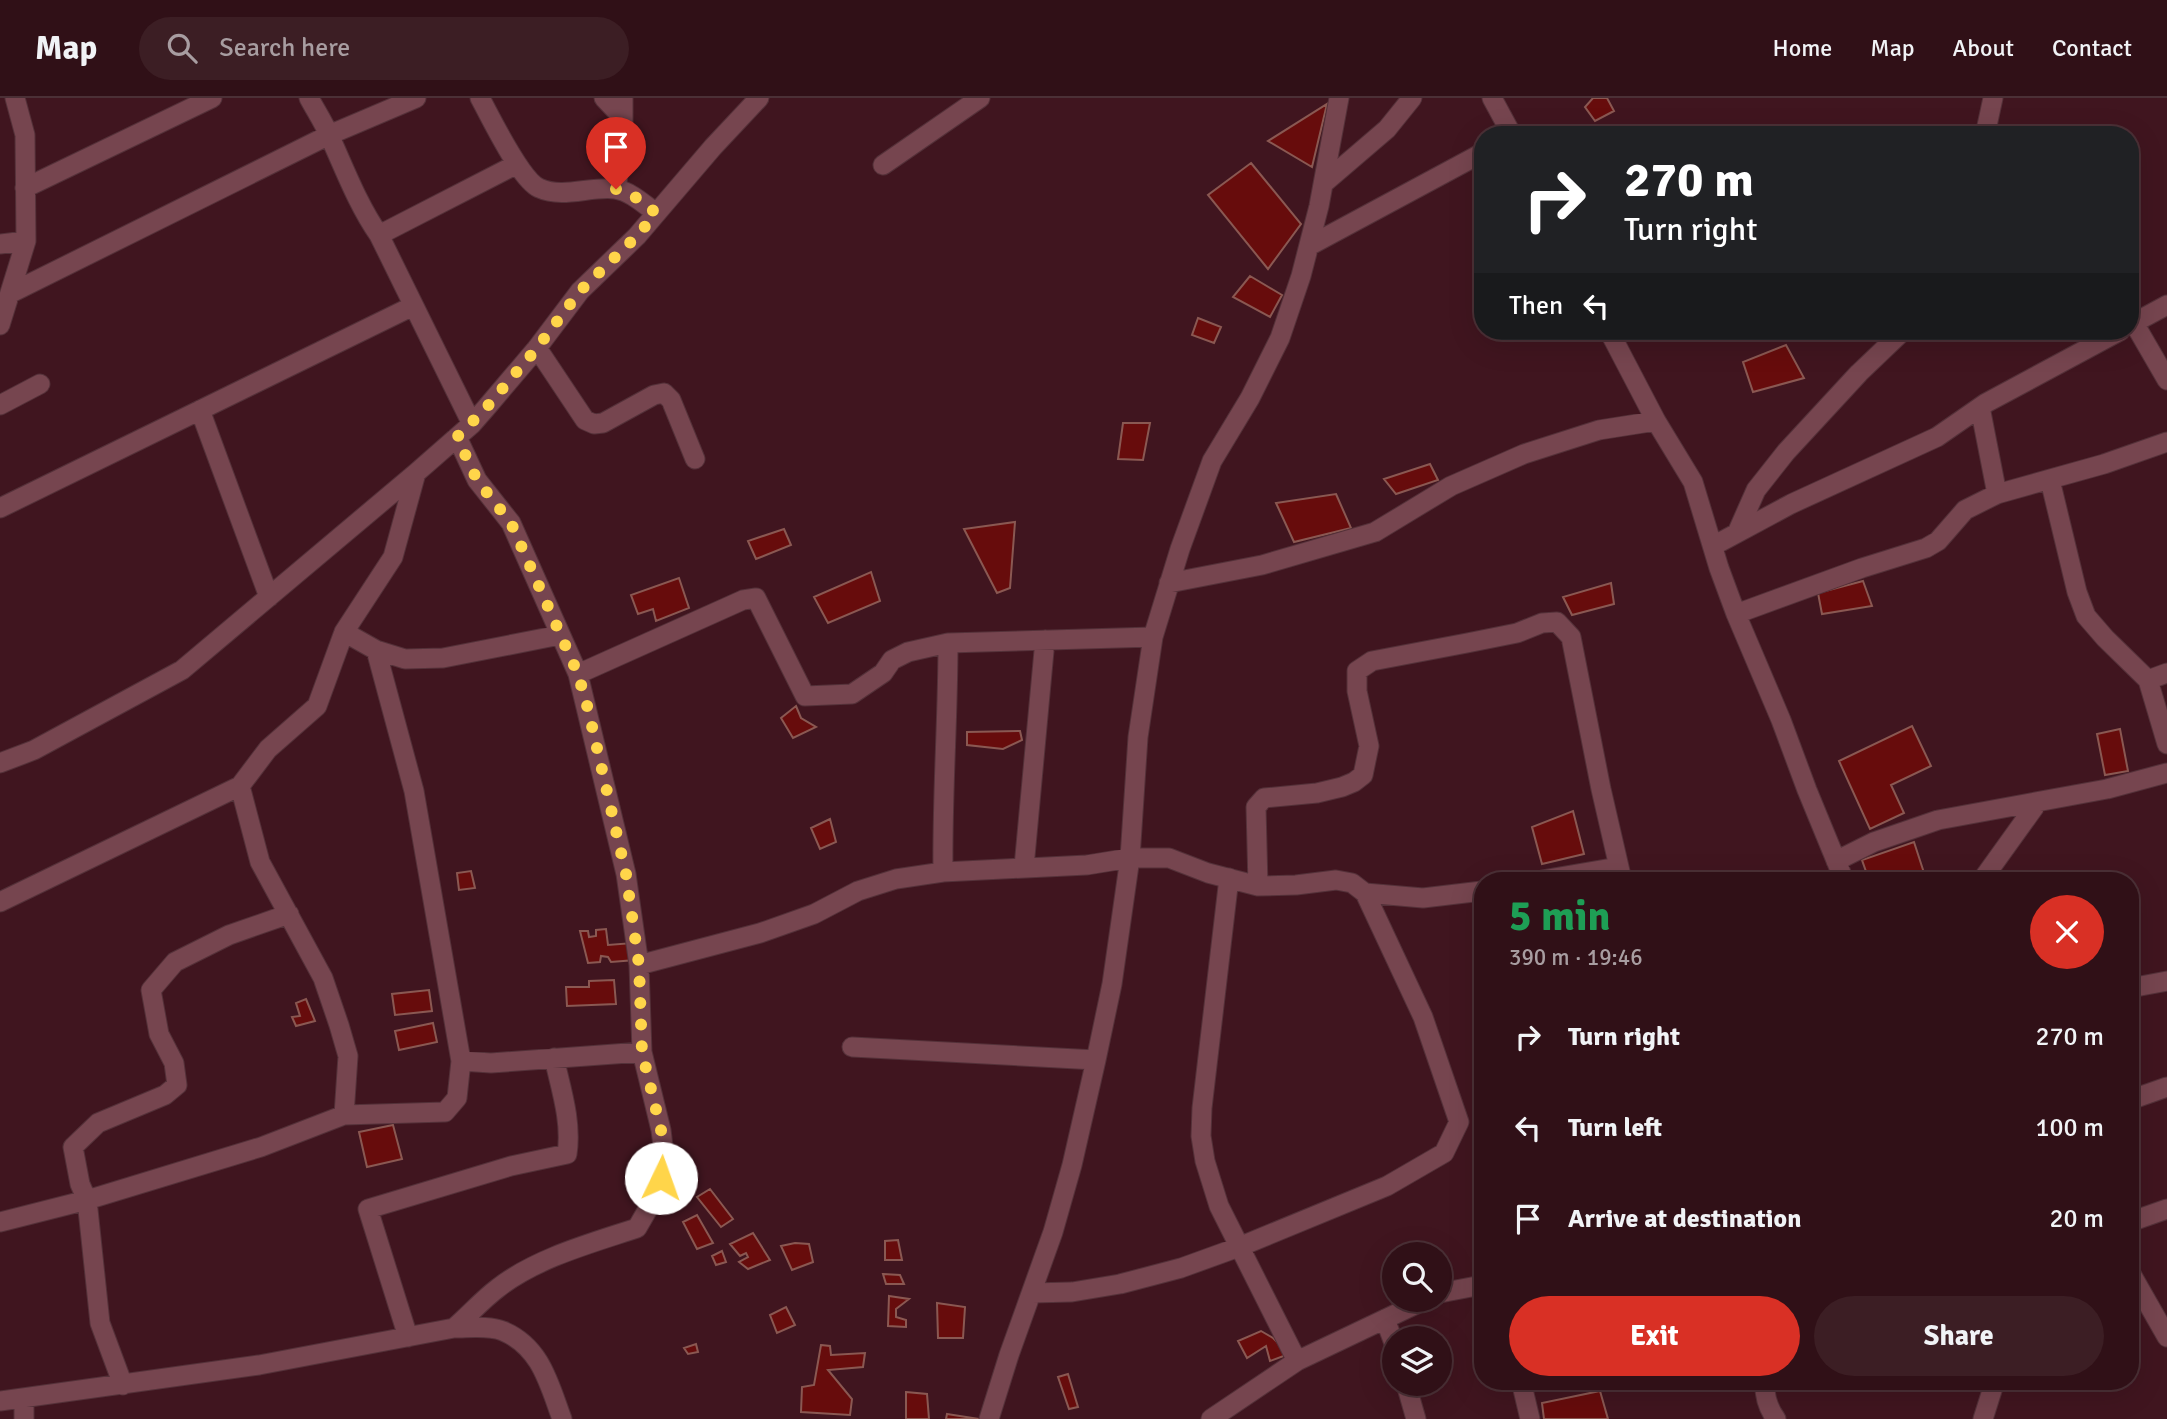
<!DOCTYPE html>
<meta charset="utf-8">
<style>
body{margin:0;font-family:Signika,sans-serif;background:#3c1e24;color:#f1f3f6;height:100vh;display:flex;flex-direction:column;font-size:26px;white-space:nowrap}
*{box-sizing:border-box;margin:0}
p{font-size:23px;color:#a89da1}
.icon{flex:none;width:38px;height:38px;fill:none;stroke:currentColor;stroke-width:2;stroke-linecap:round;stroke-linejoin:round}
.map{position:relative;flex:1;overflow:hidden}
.details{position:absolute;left:1474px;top:774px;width:665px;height:518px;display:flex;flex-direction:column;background:#301017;border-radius:28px;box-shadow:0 7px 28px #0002,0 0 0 2px #4b3036}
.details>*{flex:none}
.banner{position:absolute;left:1474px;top:28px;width:665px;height:214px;border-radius:28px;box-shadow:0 7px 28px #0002,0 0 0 2px #4b3036;background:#202124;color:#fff;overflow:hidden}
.fabs{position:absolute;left:1382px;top:1144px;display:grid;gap:14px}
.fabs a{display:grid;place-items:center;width:70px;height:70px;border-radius:50%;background:#301017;box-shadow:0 7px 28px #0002,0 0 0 2px #4b3036;font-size:35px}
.pin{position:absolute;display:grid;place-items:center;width:60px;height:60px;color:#fff;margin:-72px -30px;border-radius:50% 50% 50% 0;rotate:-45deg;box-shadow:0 0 7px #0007}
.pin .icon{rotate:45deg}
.me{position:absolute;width:77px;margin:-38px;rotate:3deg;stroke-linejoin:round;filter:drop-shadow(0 0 5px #0008)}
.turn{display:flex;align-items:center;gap:24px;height:147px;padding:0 35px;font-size:32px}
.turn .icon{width:91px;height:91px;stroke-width:2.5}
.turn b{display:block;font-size:49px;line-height:60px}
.then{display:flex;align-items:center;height:66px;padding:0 35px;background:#0003;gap:14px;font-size:26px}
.round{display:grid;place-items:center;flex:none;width:74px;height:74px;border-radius:37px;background:#3c1e24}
.overview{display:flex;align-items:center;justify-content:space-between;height:119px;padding:0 35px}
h1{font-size:42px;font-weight:700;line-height:52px;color:#1e9e55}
.action{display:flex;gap:14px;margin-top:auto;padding:14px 35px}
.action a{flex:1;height:80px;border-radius:42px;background:#d93025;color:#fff;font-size:28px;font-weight:700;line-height:80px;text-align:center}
.action a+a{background:#3c1e24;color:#f1f3f6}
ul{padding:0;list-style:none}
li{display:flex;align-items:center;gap:21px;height:91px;padding:0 35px}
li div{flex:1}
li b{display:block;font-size:26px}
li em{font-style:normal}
header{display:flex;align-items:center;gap:42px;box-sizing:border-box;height:98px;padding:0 35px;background:#301017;border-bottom:2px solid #4b3036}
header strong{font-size:33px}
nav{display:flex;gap:38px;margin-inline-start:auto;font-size:24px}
.search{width:490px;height:63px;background:#3c1e24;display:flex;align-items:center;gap:18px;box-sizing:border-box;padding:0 24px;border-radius:38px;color:#a89da1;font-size:26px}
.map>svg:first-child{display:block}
.building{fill:#670c0c;stroke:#8a5852;stroke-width:2}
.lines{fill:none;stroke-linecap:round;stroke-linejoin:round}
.minor-casing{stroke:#543139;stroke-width:21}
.minor{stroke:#76454f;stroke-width:19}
.route{stroke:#ffd54a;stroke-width:12;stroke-dasharray:0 21.6}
</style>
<header>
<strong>Map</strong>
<div class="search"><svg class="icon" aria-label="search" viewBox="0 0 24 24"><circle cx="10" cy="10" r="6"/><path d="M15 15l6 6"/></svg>Search here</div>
<nav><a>Home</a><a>Map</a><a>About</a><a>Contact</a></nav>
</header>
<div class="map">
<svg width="2167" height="1321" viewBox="0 0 2167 1321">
<rect width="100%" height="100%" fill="#40151f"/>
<path class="building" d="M1593,0H1607L1614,13L1595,23L1585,9Z
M1327,6L1312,69L1268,43Z
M1251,65L1301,126L1268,171L1208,97Z
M1250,178L1282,197L1270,219L1233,199Z
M1198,220L1221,229L1214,245L1192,237Z
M1786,247L1804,280L1753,294L1743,264Z
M1123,325H1150L1143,362L1118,361Z
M1430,366L1438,382L1396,396L1384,381Z
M1336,396L1351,430L1294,444L1276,405Z
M1015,424L1010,490L997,495L964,431Z
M784,431L791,447L756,461L748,443Z
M871,474L880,503L828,525L814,499Z
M679,480L689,510L656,523L653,511L638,516L631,497Z
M1863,483L1872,508L1822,516L1818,495Z
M1611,485L1614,506L1572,517L1563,499Z
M796,608L801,620L816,629L793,640L781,620Z
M1912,628L1931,668L1891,687L1904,715L1870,731L1839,663Z
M2120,631L2128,673L2105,677L2097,636Z
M1020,633L1022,642L1003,651L967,647V634Z
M1573,713L1584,756L1542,766L1532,729Z
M830,721L836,744L820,751L811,730Z
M1914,744L1926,781L1921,782H1869L1862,762Z
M471,773L475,790L459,792L457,775Z
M606,831L608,847L633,845L635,862L611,864L608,859L601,858L600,864L588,865L580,833H588L589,839L596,838V832Z
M614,882L616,906L567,908L566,889H589V883Z
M429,892L432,913L395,917L392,896Z
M306,901L315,923L296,928L292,919L300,918L296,905Z
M433,925L437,944L399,952L395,933Z
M393,1027L402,1061L367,1069L359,1034Z
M710,1091L733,1121L721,1129L697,1099Z
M697,1117L713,1145L697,1151L683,1124Z
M753,1135L770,1162L748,1171L739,1164L748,1159L746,1155L740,1158L730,1146Z
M898,1142L902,1162H885V1143Z
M795,1145L809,1146L813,1164L792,1172L781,1148Z
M722,1153L726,1164L716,1167L712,1158Z
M883,1176L900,1177L904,1186H886Z
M889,1198L909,1201L896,1211V1219L906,1222V1229L888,1228Z
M937,1205L965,1209L963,1240H938Z
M786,1209L795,1227L777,1235L770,1217Z
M1261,1233L1273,1240L1289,1256L1270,1263L1266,1248L1247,1260L1238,1243Z
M696,1246L698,1254L688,1256L684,1250Z
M821,1247L830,1248L831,1257L865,1255L863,1269L828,1272L852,1301L850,1317L801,1314L802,1289L814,1287Z
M1068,1276L1078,1309L1069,1311L1058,1279Z
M1600,1293L1608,1321H1544L1542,1305Z
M906,1294L927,1296L929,1321H906Z
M947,1316L979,1321H946Z"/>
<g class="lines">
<defs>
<path id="minor" d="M309,0C316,13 324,25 330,39C345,72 358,107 379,137L472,326
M480,0C491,20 520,81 539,90C563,101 590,88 615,91C630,93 644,106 656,115
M604,0L621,18
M1492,0L1512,37
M1985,37L1993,0
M883,67L980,0
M1324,85L1387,31L1412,0
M25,90L212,0
M616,91L623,42V0
M379,137L517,66
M0,146L26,143
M1309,148L1482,55
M11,195L329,37L416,0
M2134,225L2167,282
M0,227L26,143L25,37L15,0
M2130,227L2167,207
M1609,233L1656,323L1693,384L1719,470L1736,516L1781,622L1807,692L1844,782
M537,250L585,322L594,326L603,325L654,297L664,295L671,302L695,361
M0,307L40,286
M1980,309L1997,396
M200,312L269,499
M2050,382L2077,494L2086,518L2105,540L2148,582L2167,646
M0,410L413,208
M1737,435L1756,392L1786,354L1859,275L1903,233
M1713,448L1791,406L1937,339L1986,305L2120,233
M1169,485L1262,467L1375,434L1451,388L1524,356L1599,332L1656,323
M1736,516L1862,470L1926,450L1938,443L1965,412L1997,396L2104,366L2167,344
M344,534L376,552L405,561L443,560L560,537
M376,552L414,693L461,963
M578,576L743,502L756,500L805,598L852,596L883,575L892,562L908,554L948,545L1153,539
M2148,582L2167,575
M0,665L34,652L182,572L416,375L472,326L486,310L537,250L580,193L637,138L713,49L759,0
M240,688L260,764L323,880L339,927L348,958L344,1017
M1836,763L1874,744L1938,722L2107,691L2167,675
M1024,769L1045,542
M943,774C942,697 948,621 948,545
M1229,780L1202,1010L1201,1038L1205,1063L1219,1108L1297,1263
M1542,782L1618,769
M1982,782L2038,704
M1258,788L1256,709L1264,700L1317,695L1342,689L1354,684L1363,677L1369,648L1357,593V573L1372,563L1467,545L1517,535L1542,525L1557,524L1571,539L1601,691L1622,782
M1365,795L1423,800L1482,793
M0,804L240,688L268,651L317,608L344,534L393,459L416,375
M639,867L760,835L814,816L858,793L896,781L943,774L1087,767L1130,760H1169L1208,775L1258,788L1296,787L1336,782L1352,785L1365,795L1423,919L1459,1024L1444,1055L1387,1088L1239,1149L1181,1170L1120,1186L1072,1194L1032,1195
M2130,890L2167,883
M852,949L1096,962
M2130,1002L2167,989
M0,1124L87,1102L261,1049L344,1017L445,1014L457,1000L461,963L491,965L642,954
M2130,1124L2167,1111
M2130,1174L2167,1239
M1440,1195L1482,1187
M1385,1221L1395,1248
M454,1230C469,1217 482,1202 498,1190C536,1160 592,1145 637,1130L656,1097L665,1064L661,1032L642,954L639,867L626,776L578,576L511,425L477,382L457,339
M408,1239L368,1111L511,1068L567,1056C572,1024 561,991 554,960
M1521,1283L1530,1321
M1765,1283C1764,1297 1768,1310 1776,1321
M1406,1286L1416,1321
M123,1287L100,1225L87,1102L80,1086L73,1049L98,1025L165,997L177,987L174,965L159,936L151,892L175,864L229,837L289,816
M0,1303L259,1267L454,1230C469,1230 489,1227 503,1233C541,1249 549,1286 562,1321
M24,1321V1300
M989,1321L1009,1257L1053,1134L1072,1067L1096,962L1112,886L1130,760L1138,639L1153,539L1180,451L1212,363L1250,300L1280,240L1301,178L1319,108L1339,0
M1211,1321L1297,1263L1425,1202
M1983,1321L1995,1283"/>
</defs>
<use href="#minor" class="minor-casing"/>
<use href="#minor" class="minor"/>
</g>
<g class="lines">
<path class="route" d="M616,91L634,98L656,115L637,138L580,193L537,250L486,310L457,339L477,382L511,425L578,576L588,611L626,776L639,867L642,954L661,1032L665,1064L661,1080"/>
</g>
</svg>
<div class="fabs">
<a><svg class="icon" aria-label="search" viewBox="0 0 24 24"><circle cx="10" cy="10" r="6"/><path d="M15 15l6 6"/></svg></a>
<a><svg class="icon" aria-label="layers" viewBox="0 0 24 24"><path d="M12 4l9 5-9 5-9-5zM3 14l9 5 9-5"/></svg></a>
</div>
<div class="pin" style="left:616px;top:91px;background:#d93025"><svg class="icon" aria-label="arrive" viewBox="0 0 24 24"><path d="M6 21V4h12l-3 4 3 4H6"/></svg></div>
<svg class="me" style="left:661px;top:1080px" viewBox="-20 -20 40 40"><circle r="19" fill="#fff"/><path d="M0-13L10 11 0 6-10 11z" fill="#ffd54a"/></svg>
<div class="banner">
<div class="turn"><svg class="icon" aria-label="right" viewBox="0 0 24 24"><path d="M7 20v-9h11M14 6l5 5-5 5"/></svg><div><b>270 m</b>Turn right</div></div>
<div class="then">Then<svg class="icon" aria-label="left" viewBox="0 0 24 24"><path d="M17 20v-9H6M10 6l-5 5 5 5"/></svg></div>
</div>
<section class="details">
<div class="overview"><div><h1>5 min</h1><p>390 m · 19:46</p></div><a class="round" style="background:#d93025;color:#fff"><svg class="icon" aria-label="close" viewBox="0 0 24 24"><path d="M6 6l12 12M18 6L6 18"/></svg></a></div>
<ul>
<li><svg class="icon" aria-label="right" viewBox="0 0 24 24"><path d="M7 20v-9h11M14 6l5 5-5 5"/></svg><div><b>Turn right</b></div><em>270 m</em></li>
<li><svg class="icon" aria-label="left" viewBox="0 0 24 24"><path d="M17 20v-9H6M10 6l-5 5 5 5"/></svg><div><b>Turn left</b></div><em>100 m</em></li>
<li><svg class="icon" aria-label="arrive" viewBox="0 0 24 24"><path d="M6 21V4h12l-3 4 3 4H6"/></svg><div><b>Arrive at destination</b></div><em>20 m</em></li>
</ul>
<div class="action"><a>Exit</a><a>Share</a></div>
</section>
</div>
